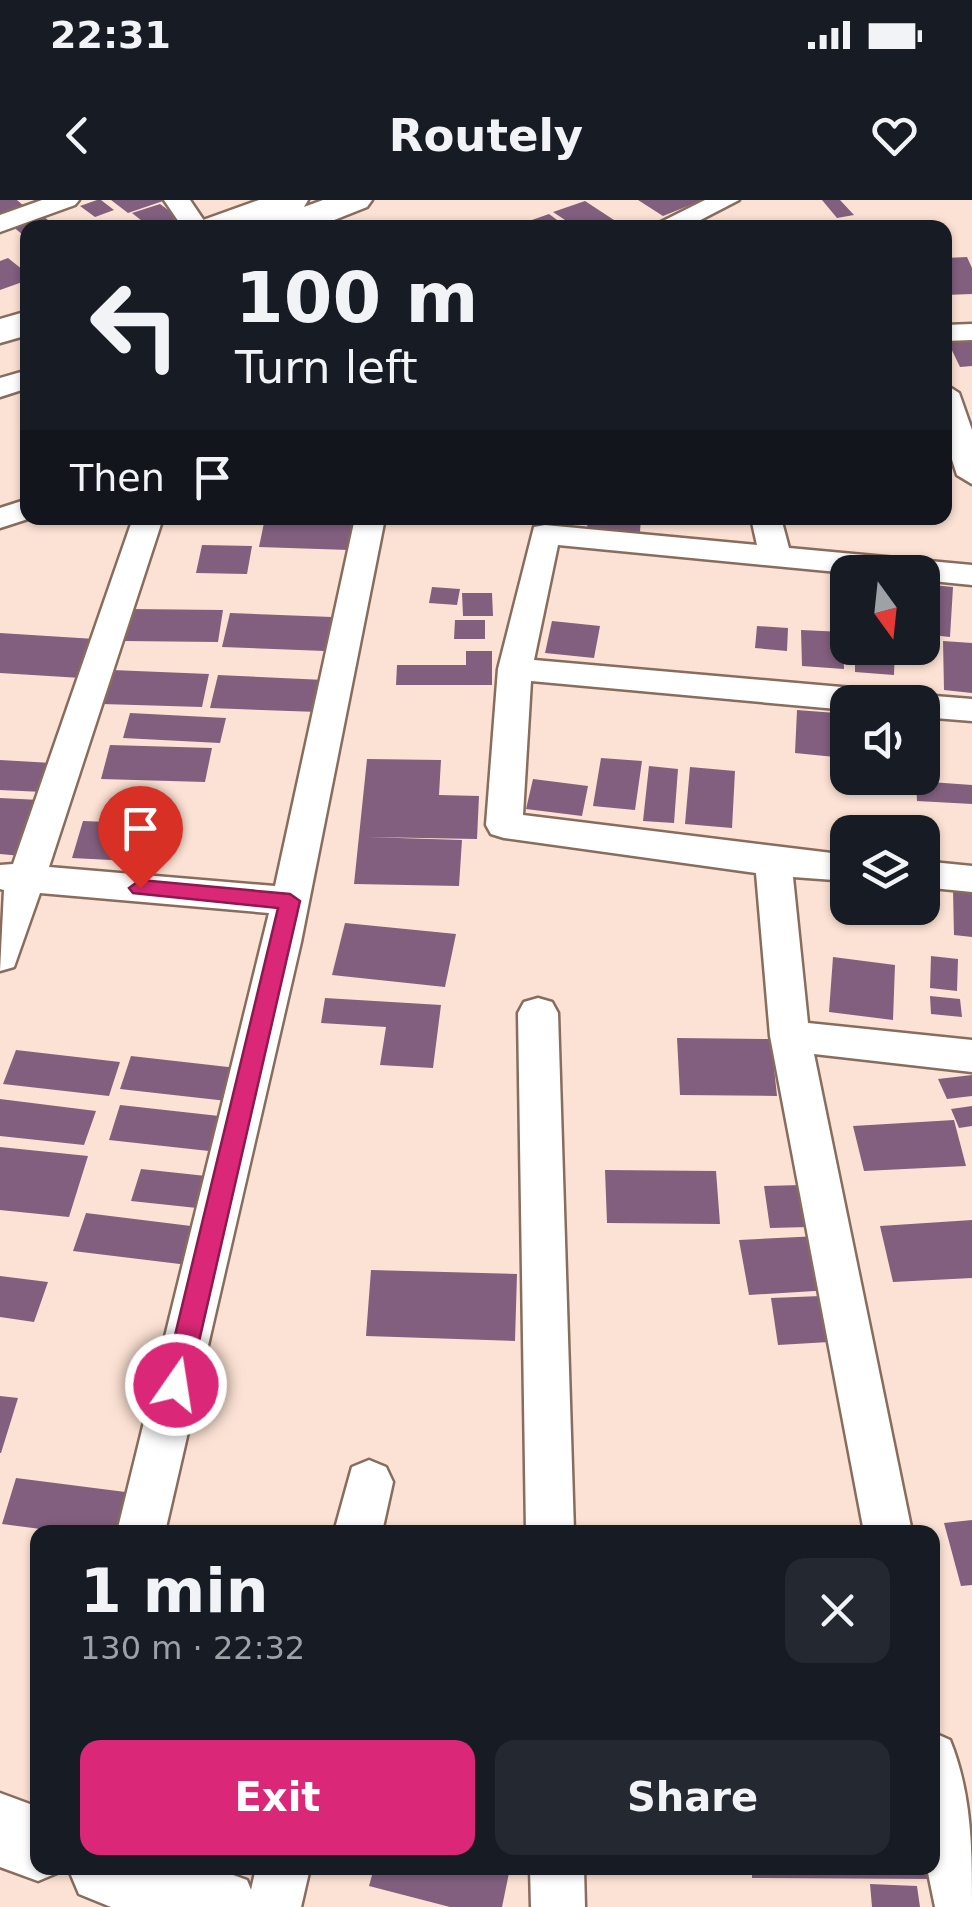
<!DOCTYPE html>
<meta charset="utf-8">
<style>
body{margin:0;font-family:"DejaVu Sans",sans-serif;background:#242831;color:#f1f3f6;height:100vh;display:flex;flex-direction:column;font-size:38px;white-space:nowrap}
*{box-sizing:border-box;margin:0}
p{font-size:32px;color:#9ea1a6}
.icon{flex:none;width:55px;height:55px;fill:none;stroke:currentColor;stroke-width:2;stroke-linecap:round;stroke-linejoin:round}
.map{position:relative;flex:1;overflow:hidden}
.details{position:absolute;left:30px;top:1325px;width:910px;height:350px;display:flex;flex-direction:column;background:#171b24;border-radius:20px;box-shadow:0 2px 8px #0004}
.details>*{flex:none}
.guide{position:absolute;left:20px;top:20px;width:932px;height:305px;border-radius:20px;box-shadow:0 2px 8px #0004;background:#171b24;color:#f1f3f6;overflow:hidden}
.needle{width:65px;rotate:165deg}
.buttons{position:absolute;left:830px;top:355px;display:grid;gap:20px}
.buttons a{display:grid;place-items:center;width:110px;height:110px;border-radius:20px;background:#171b24;box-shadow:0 2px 8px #0004;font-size:50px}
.pin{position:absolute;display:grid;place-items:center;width:85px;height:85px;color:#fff;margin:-102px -42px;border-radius:50% 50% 50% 0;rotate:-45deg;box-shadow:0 0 10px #0007}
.pin .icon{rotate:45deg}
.me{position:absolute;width:110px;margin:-55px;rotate:13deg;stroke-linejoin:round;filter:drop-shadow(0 0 8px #0008)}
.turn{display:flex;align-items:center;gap:35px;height:210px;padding:0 50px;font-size:45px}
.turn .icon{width:130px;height:130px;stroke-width:2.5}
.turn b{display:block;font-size:70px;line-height:85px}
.then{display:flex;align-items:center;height:95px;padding:0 50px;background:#0003;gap:20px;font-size:38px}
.round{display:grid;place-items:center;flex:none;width:105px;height:105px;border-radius:20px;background:#242831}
.summary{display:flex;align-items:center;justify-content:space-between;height:170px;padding:0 50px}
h1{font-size:60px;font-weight:600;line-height:75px}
.primary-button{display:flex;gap:20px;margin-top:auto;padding:20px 50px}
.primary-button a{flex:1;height:115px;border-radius:20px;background:#db2777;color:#fff;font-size:40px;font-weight:600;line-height:115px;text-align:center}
.primary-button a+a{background:#242831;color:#f1f3f6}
.status{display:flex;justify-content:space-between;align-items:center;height:70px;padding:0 50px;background:#171b24;direction:ltr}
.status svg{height:28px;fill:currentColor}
header{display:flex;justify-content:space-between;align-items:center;height:130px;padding:0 50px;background:#171b24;font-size:45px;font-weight:600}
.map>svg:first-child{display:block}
.building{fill:#825f7e}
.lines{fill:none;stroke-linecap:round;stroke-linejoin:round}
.street-casing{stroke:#886c5d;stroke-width:5}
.primary-casing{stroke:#886c5d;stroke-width:5}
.street{fill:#fff;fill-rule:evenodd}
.primary{fill:#fff;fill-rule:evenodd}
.route{fill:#db2777;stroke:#8e194d;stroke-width:2.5}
</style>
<div class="status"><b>22:31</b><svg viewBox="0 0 49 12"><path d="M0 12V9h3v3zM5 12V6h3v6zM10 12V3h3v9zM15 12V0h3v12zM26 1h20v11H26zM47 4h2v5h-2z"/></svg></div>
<header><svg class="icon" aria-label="back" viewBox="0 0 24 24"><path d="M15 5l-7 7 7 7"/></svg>Routely<svg class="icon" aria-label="heart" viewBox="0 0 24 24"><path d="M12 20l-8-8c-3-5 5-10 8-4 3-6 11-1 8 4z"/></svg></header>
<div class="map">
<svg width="972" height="1707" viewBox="0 0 972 1707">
<rect width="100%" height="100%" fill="#fce2d4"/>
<path class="building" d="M0,0H17L25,7L0,14Z
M97,0H101L114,10L95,17L80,6Z
M111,0H163V1L128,13Z
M638,0H703L663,16Z
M822,0H840L854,15L837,18Z
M585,1L614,20L577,28L553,12Z
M160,4L179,18L151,28L132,13Z
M549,14L568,28H512V27Z
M43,16L58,28H28V39L12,26Z
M967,57L972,68V94L945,95V58Z
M8,58L28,74V80L0,90V61Z
M972,137V166L960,167L946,138Z
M265,318H355L349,350L259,347Z
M588,318H641L640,332L587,329Z
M202,345L252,346L247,374L196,373Z
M922,384L953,387L950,437L922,434Z
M432,387L460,389L457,405L429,403Z
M462,393H492L493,416H463Z
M131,409L223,410L218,442L124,441Z
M230,413L332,417L325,451L222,447Z
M455,420H485V439H454Z
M552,421L600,426L594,458L545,453Z
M757,426L788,428L787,451L755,448Z
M801,430L843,432L844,469L802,466Z
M0,433L95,439L81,478L0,473Z
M943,441L972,443V493L944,490Z
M855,448H895L894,475L855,472Z
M466,451H492V485H396L397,465H466Z
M112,470L209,474L202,507L102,504Z
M218,475L325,480L318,512L210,508Z
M797,510L836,513L835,557L795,553Z
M130,513L226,518L220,543L123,538Z
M110,545L212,548L205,582L101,579Z
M601,558L642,561L635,610L593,606Z
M367,559L441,560L439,595L479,596L477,639L367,637L462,640L459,686L354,684Z
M0,560L52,563L43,592L0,590Z
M649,566L678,569L674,623L643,621Z
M690,567L735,571L732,628L685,624Z
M533,579L588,586L582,616L526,609Z
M916,581L972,585V604L917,601Z
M0,598L40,600L22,656L0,654Z
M83,621L159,624L150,662L72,658Z
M953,690L972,691V737L954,735Z
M345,723L456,734L445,787L332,775Z
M931,756L958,759L957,791L930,788Z
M833,757L895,765L893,820L829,812Z
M930,796L960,799L962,817L931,814Z
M325,798L441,805L433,868L380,865L386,827L321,823Z
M677,838L771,839L777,896L680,895Z
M16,850L120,862L109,896L3,884Z
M131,856L237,868L227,901L120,889Z
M972,875V896L947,899L938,879Z
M0,899L96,911L84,945L0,936Z
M120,905L228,917L218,952L109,940Z
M972,906V926L959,928L951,909Z
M954,920L966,966L864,971L853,926Z
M0,947L88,956L69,1017L0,1010Z
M141,969L206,976L197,1008L131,1001Z
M605,970L716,971L720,1024L607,1023Z
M802,985L809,1027L770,1028L764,986Z
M86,1013L199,1027L188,1065L73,1051Z
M972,1020V1078L893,1082L880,1026Z
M819,1036L831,1090L749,1095L739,1040Z
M371,1070L517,1074L515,1141L366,1136Z
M0,1076L48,1082L34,1122L0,1117Z
M821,1096L829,1142L778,1145L771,1098Z
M0,1196L18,1198L1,1253H0Z
M16,1278L141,1294L130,1332H64L2,1324Z
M972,1320V1385L961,1386L944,1323Z
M374,1668H510L502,1707H450L369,1686Z
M752,1668H932L937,1679L752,1678Z
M870,1684L917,1686L920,1707H872Z"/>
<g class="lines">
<defs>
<path id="street" d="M42,0H79L75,5L0,32V15Z
M164,0H190L209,28H183Z
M705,0H739L685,28H649Z
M972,124V140L945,141V125Z
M28,170V188L0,197V178Z
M945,184L959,193L972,230V284L957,275L945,238Z
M28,299V318H31L0,328V308Z
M133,318H163L49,667L275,686L355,318H385L301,742L165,1332H117L269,713L40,693L14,767L0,771L4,690L0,689V665L13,664Z
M751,318H781L789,348L972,365V385L922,380V372L848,373L558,345L534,460L887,491L899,494L904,502H848V510L531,481L523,615L848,655V681L793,677L808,823L972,840V872L814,854L912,1332H864L770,836L756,673L504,638L491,634L486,625L498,469L534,327L545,325L757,345Z
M922,495L972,499V521L922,517V502H907Z
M922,661L972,666V692L922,687Z
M538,798L552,802L558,813L574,1332H526L518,813L524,802Z
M369,1260L386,1267L393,1282L382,1332H334L352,1267Z
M932,1532L950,1540C972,1594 972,1650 972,1707H935L927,1668H932Z
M256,1668H310L301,1707H247Z
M530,1668H584L585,1707H531Z"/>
<path id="primary" d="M259,0H308L304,7L323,0H372L367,7L314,28H263L267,21L250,28H199L203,20Z
M28,111V135L0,143V119Z
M0,1593L38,1607V1668L64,1670L38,1681L0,1667Z
M68,1668H214L247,1680L258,1707H111L79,1694Z"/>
</defs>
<use href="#street" class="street-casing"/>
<use href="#primary" class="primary-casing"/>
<use href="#street" class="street"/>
<use href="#primary" class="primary"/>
</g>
<path class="route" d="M140,680L290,694L300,701L189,1185L185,1193L176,1196L167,1193L163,1185L278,708L133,693L129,688Z"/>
</svg>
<div class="buttons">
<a><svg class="needle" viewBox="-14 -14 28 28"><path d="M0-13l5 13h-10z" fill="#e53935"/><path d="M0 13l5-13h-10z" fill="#9ea1a6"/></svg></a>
<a><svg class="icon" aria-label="sound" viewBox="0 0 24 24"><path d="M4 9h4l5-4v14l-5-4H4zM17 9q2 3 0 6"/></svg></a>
<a><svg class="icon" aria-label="layers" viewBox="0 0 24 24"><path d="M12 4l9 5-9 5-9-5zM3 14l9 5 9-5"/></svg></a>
</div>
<div class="pin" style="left:140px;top:688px;background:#d93025"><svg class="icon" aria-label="arrive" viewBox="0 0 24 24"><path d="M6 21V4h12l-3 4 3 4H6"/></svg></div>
<svg class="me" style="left:176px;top:1185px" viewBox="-20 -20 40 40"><circle r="17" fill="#db2777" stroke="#fff" stroke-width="3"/><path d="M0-11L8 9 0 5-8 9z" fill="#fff"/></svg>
<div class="guide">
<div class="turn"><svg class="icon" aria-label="left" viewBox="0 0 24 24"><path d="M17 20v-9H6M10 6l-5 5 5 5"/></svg><div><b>100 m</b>Turn left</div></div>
<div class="then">Then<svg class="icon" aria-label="arrive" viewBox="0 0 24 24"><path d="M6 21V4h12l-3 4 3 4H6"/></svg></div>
</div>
<section class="details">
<div class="summary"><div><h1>1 min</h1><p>130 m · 22:32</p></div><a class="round"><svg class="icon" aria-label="close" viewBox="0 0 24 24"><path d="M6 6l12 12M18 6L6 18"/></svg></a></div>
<div class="primary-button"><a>Exit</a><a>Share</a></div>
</section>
</div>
